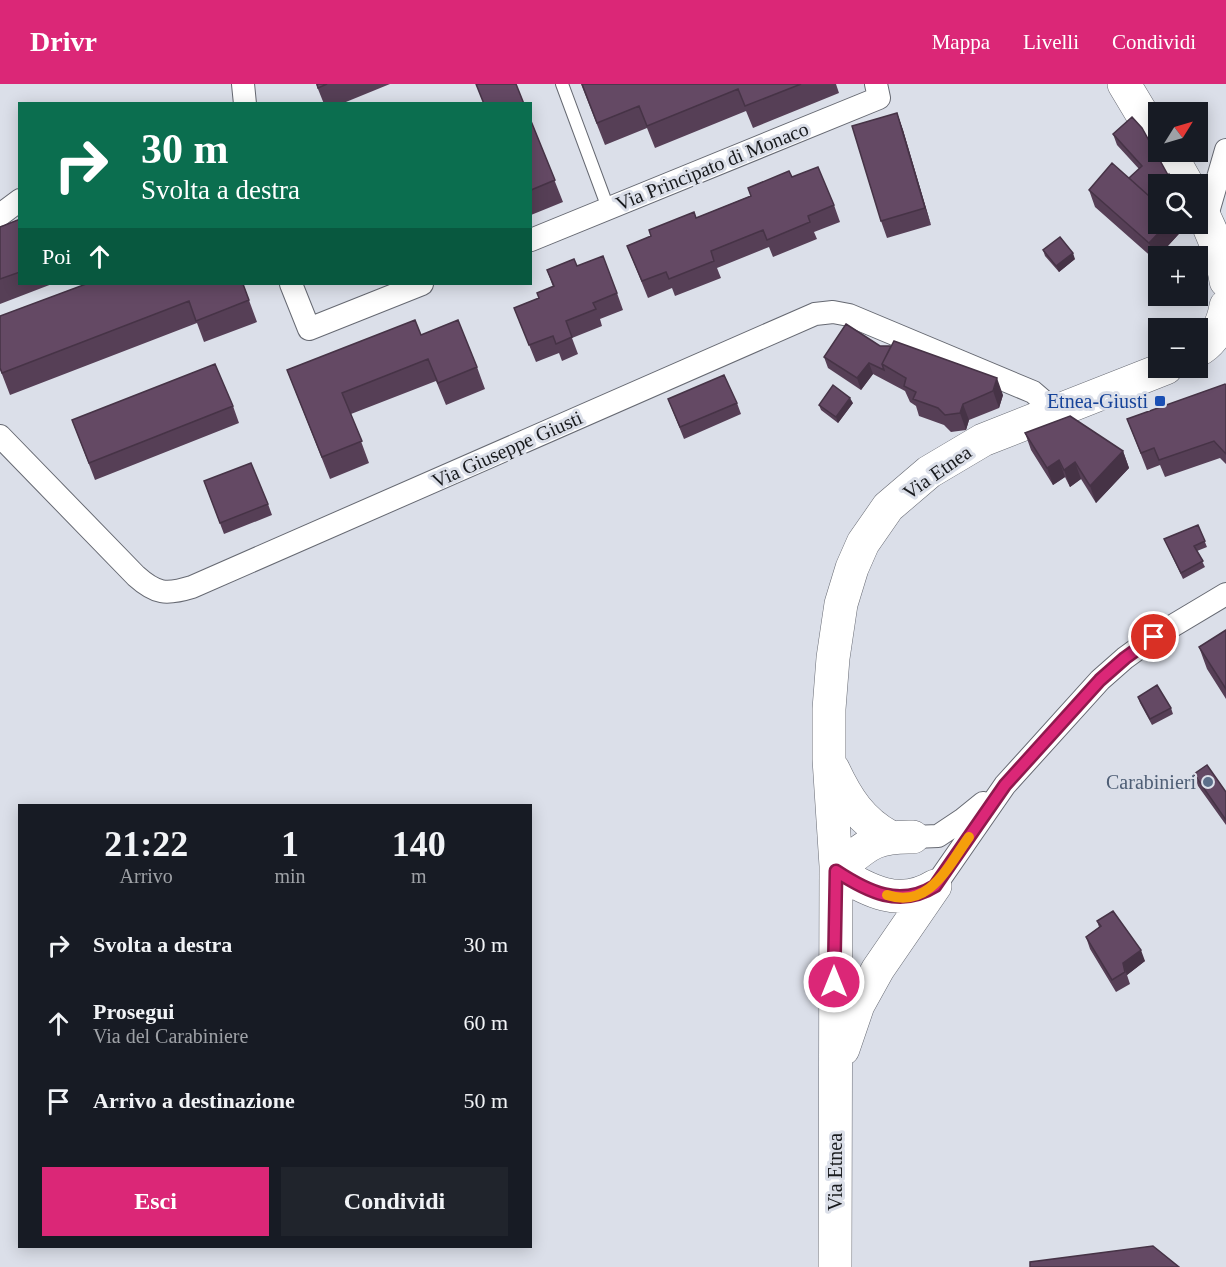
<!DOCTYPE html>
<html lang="it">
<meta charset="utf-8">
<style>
body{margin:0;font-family:Georgia,serif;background:#20242c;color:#f1f3f6;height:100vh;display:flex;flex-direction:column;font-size:22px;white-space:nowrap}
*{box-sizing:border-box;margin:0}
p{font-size:20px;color:#9ea1a6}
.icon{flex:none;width:33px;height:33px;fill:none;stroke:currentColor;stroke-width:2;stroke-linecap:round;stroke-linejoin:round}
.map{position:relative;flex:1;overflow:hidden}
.panel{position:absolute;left:18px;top:720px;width:514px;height:444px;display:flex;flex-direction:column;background:#171b24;border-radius:0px;box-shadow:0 3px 15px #0003}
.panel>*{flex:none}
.top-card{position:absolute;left:18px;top:18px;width:514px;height:183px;border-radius:0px;box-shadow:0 3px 15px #0003;background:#0b6e4f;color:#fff;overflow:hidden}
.needle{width:39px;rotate:53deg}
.tools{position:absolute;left:1148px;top:18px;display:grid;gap:12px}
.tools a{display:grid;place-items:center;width:60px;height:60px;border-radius:0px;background:#171b24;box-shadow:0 3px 15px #0003;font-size:30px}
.pin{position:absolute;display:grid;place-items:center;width:51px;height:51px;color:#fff;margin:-26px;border:3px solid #fff;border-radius:50%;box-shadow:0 2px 6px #0007}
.me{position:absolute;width:66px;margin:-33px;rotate:0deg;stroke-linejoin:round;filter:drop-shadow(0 0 4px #0008)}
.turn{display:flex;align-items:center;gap:21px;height:126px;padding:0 24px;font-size:27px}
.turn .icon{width:78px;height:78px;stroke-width:2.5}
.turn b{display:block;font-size:42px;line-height:51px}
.then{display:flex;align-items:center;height:57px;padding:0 24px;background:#0003;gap:12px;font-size:22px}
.eta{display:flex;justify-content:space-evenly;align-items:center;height:102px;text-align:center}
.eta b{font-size:36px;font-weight:800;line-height:42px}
.cta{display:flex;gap:12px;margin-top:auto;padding:12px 24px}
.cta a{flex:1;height:69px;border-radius:0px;background:#db2777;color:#fff;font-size:24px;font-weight:800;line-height:69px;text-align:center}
.cta a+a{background:#20242c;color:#f1f3f6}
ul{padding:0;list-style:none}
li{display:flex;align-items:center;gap:18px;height:78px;padding:0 24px}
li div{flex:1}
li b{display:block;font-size:22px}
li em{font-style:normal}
header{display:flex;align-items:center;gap:36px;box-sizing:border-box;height:84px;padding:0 30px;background:#db2777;color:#fff}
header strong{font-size:28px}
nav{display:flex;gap:33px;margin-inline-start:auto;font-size:21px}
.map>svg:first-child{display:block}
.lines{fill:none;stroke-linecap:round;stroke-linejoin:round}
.lane-casing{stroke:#666972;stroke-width:14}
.street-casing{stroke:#666972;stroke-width:24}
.secondary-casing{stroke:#666972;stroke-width:34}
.lane{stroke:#fff;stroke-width:12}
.street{stroke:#fff;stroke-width:22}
.secondary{stroke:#fff;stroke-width:33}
.wall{fill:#563f56}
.shaded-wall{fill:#463346}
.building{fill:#644964;stroke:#463346;stroke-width:1.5}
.route-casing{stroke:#8e194d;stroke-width:15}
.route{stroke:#db2777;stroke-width:10}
.slow{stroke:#f59e0b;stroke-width:10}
.transit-dot{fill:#1a4fb4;stroke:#dbdfe9;stroke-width:2}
.service-dot{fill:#5c6f8a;stroke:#dbdfe9;stroke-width:2}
.labels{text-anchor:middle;stroke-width:6;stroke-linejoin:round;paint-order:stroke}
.street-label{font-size:20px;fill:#181a1d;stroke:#dbdfe9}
.transit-label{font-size:20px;fill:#164399;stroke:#dbdfe9;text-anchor:end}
.service-label{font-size:20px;fill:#4e5e75;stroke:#dbdfe9;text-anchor:end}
</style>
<header>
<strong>Drivr</strong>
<nav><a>Mappa</a><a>Livelli</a><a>Condividi</a></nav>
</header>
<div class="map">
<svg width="1226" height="1183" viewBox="0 0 1226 1183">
<rect width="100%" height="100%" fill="#dbdfe9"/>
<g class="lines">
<defs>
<path id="lane" d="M562,0L608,124"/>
<path id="street" d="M243,0L245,20
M0,131L20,116
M1206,135L1226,66
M531,156L879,14L876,0
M291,200L309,245L422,200
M0,352L136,492C156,510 166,511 192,503L815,230L833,228L849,231L1033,308L1055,327
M913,753L938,752L962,736L983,719
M935,802L1005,701L1100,596L1125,574L1154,553L1226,510"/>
<path id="secondary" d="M1124,0L1142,30L1158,50
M1169,68L1187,100
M1197,118C1210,143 1222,170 1226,197
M1197,267C1214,258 1223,240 1226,222
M833,685C847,715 861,737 890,753
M913,753C871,752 866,763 836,787C868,807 900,824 935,802
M843,965L858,921L878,885L935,802
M835,1183L836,782L829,675V625L833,574L841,520L852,484L863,459L888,423L929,388L983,356L1166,284"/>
</defs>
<use href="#lane" class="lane-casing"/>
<use href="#street" class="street-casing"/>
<use href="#secondary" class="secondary-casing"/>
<use href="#lane" class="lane"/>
<use href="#street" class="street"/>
<use href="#secondary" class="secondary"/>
</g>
<path class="wall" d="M316,0H390L341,20H324Z
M581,0H836L839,9L753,44L746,27L655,64L647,44L605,61Z
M897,29L903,46L931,141L887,154L881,137Z
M1132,33L1188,140L1155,176L1095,123L1089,106L1129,94L1139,85L1117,61L1113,50Z
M531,37L563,118L531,131Z
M792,93L834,121L840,138L814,148L817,155L773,173L769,163L717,184L721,194L675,212L672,204L648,214L627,162L750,112Z
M20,135V200H52L0,220V143Z
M1043,166L1075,175L1059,188L1045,172Z
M577,182L617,209L623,226L600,235L602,242L572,254L578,270L562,277L559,269L536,278L514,224L539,214L553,203L547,186Z
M243,200L257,238L204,258L197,239L10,311L0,285V232Z
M421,251L477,283L485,305L446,321L436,297L351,330L369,379L330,395L287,286Z
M880,262L1003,311L999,324L969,336L966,346L951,348L944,341L919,332L916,322L910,318L905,307L873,290L861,306L828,284L824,273Z
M1226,301V380L1220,374L1165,393L1160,381L1147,386L1127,335Z
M668,315L737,319L741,330L684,355Z
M853,319L838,339L821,326L819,321Z
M233,322L239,339L95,396L72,336Z
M1025,349L1123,367L1129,384L1096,419L1081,395L1070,403L1065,393L1053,401L1031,366Z
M204,397L268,420L272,431L224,450Z
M1198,441L1207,463L1197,467L1205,483L1183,495L1164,455Z
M1226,546V615L1207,585L1199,563Z
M1138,613L1171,624L1173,630L1152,641L1140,619Z
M1194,690L1226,708V741L1198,702Z
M1097,837L1145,877L1127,891L1130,900L1116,908L1090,865L1086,853L1099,843Z"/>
<path class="shaded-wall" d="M897,29L903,46L931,141L925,124Z
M1167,140H1188L1155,176L1149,159Z
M1073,169L1075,175L1059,188L1056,182Z
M869,279L873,290L861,306L857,294Z
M997,294L1003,311L999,324L993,307Z
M850,314L853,319L838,339L836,333Z
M963,320L969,336L966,346L960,329Z
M1123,367L1129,384L1096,419L1090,402Z
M1059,376L1065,393L1053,401L1047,384Z
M1075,378L1081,395L1070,403L1064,386Z
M1141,866L1145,877L1127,891L1130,900L1123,879Z"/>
<path class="building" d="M317,0H327L318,4Z
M476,0H516L524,20H484Z
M582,0H801L745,22L738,5L647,42L639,22L597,39Z
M897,29L925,124L881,137L852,42Z
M1132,33L1142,44L1168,91L1159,100H1158V102L1149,112L1129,94L1142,82L1113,50Z
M531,37L555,96L531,106Z
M1112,79L1149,112L1158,102V140H1167L1149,159L1089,106Z
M818,83L834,121L808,132L810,138L767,156L763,146L711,167L714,177L669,195L666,188L642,197L627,162L651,152L649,146L694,128L696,134L751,112L748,104L789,87L792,93Z
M1169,90L1174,100H1159Z
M20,135V188L0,195V143Z
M1060,153L1073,169L1056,182L1043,166Z
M603,172L617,209L593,219L596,225L566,237L572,253L556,260L553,252L529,261L514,224L539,214L537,209L554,202L547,186L574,175L577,182Z
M86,200H243L249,216L196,237L189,217L2,289L0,284V232Z
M415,236L421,251L458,236L477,283L438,299L428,275L342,309L362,357L322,373L287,286Z
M846,240L880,262H891L882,280L884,286L869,279L857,294L824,273Z
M894,257L997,294L993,307L963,320L960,329L945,331L938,324L913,315L916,308L904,302L906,294L882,280Z
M215,280L233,322L89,379L72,336Z
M724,291L737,319L680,343L668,315Z
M1225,300L1226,301V370L1214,357L1159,376L1154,364L1141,369L1127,335Z
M833,301L850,314L836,333L819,321Z
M1070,332L1123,367L1090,402L1075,378L1064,386L1059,376L1047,384L1025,349Z
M251,379L268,420L220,439L204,397Z
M1198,441L1205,457L1194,462L1203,477L1181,489L1164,455Z
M1226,546V605L1199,563Z
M1157,601L1171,624L1150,635L1138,613Z
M1207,681L1226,708V736L1194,690Z
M1113,827L1141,866L1123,879L1125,888L1112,896L1086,853L1101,842L1097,837Z
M1153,1162L1179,1183H1030V1178Z"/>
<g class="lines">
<defs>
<path id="route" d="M834,898L836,787C868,808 900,824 935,802L1005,701L1100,596L1125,574L1154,553"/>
</defs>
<use href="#route" class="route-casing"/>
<use href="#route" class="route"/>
<path class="slow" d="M887,811C930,825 948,782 969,753"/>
</g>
<rect class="transit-dot" x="1154" y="311" width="12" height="12" rx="3"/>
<circle class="service-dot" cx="1208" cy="698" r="6"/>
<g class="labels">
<g class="street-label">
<text transform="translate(712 82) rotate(-22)" y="7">Via Principato di Monaco</text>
<text transform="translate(507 365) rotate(-24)" y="7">Via Giuseppe Giusti</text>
<text transform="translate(937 388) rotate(-35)" y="7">Via Etnea</text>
<text transform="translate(835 1088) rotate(-90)" y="7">Via Etnea</text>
</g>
<g class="transit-label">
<text x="1148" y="324">Etnea-Giusti</text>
</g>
<g class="service-label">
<text x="1196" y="705">Carabinieri</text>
</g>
</g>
</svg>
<div class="tools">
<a><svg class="needle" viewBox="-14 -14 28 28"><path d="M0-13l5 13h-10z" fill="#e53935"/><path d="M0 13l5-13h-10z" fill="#9ea1a6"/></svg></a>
<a><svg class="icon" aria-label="search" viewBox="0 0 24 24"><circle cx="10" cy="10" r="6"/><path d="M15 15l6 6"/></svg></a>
<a>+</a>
<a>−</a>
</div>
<div class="pin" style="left:1154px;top:553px;background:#d93025"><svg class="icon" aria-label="arrive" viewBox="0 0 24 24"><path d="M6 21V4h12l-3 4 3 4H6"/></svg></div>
<svg class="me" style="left:834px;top:898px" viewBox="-20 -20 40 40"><circle r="17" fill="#db2777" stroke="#fff" stroke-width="3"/><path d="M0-11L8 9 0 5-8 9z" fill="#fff"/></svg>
<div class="top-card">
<div class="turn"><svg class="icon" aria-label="right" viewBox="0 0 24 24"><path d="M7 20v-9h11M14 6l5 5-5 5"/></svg><div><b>30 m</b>Svolta a destra</div></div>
<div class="then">Poi<svg class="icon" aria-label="ahead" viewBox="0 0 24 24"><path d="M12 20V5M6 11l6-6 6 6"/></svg></div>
</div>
<section class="panel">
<div class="eta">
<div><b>21:22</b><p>Arrivo</p></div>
<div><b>1</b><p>min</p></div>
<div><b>140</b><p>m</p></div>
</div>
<ul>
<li><svg class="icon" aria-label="right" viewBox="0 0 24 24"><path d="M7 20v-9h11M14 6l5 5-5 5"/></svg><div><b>Svolta a destra</b></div><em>30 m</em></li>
<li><svg class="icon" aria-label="ahead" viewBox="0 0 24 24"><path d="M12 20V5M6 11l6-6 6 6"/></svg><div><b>Prosegui</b><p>Via del Carabiniere</p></div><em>60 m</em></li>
<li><svg class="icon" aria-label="arrive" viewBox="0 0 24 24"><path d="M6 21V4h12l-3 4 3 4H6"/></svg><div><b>Arrivo a destinazione</b></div><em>50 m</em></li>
</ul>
<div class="cta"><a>Esci</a><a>Condividi</a></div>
</section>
</div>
